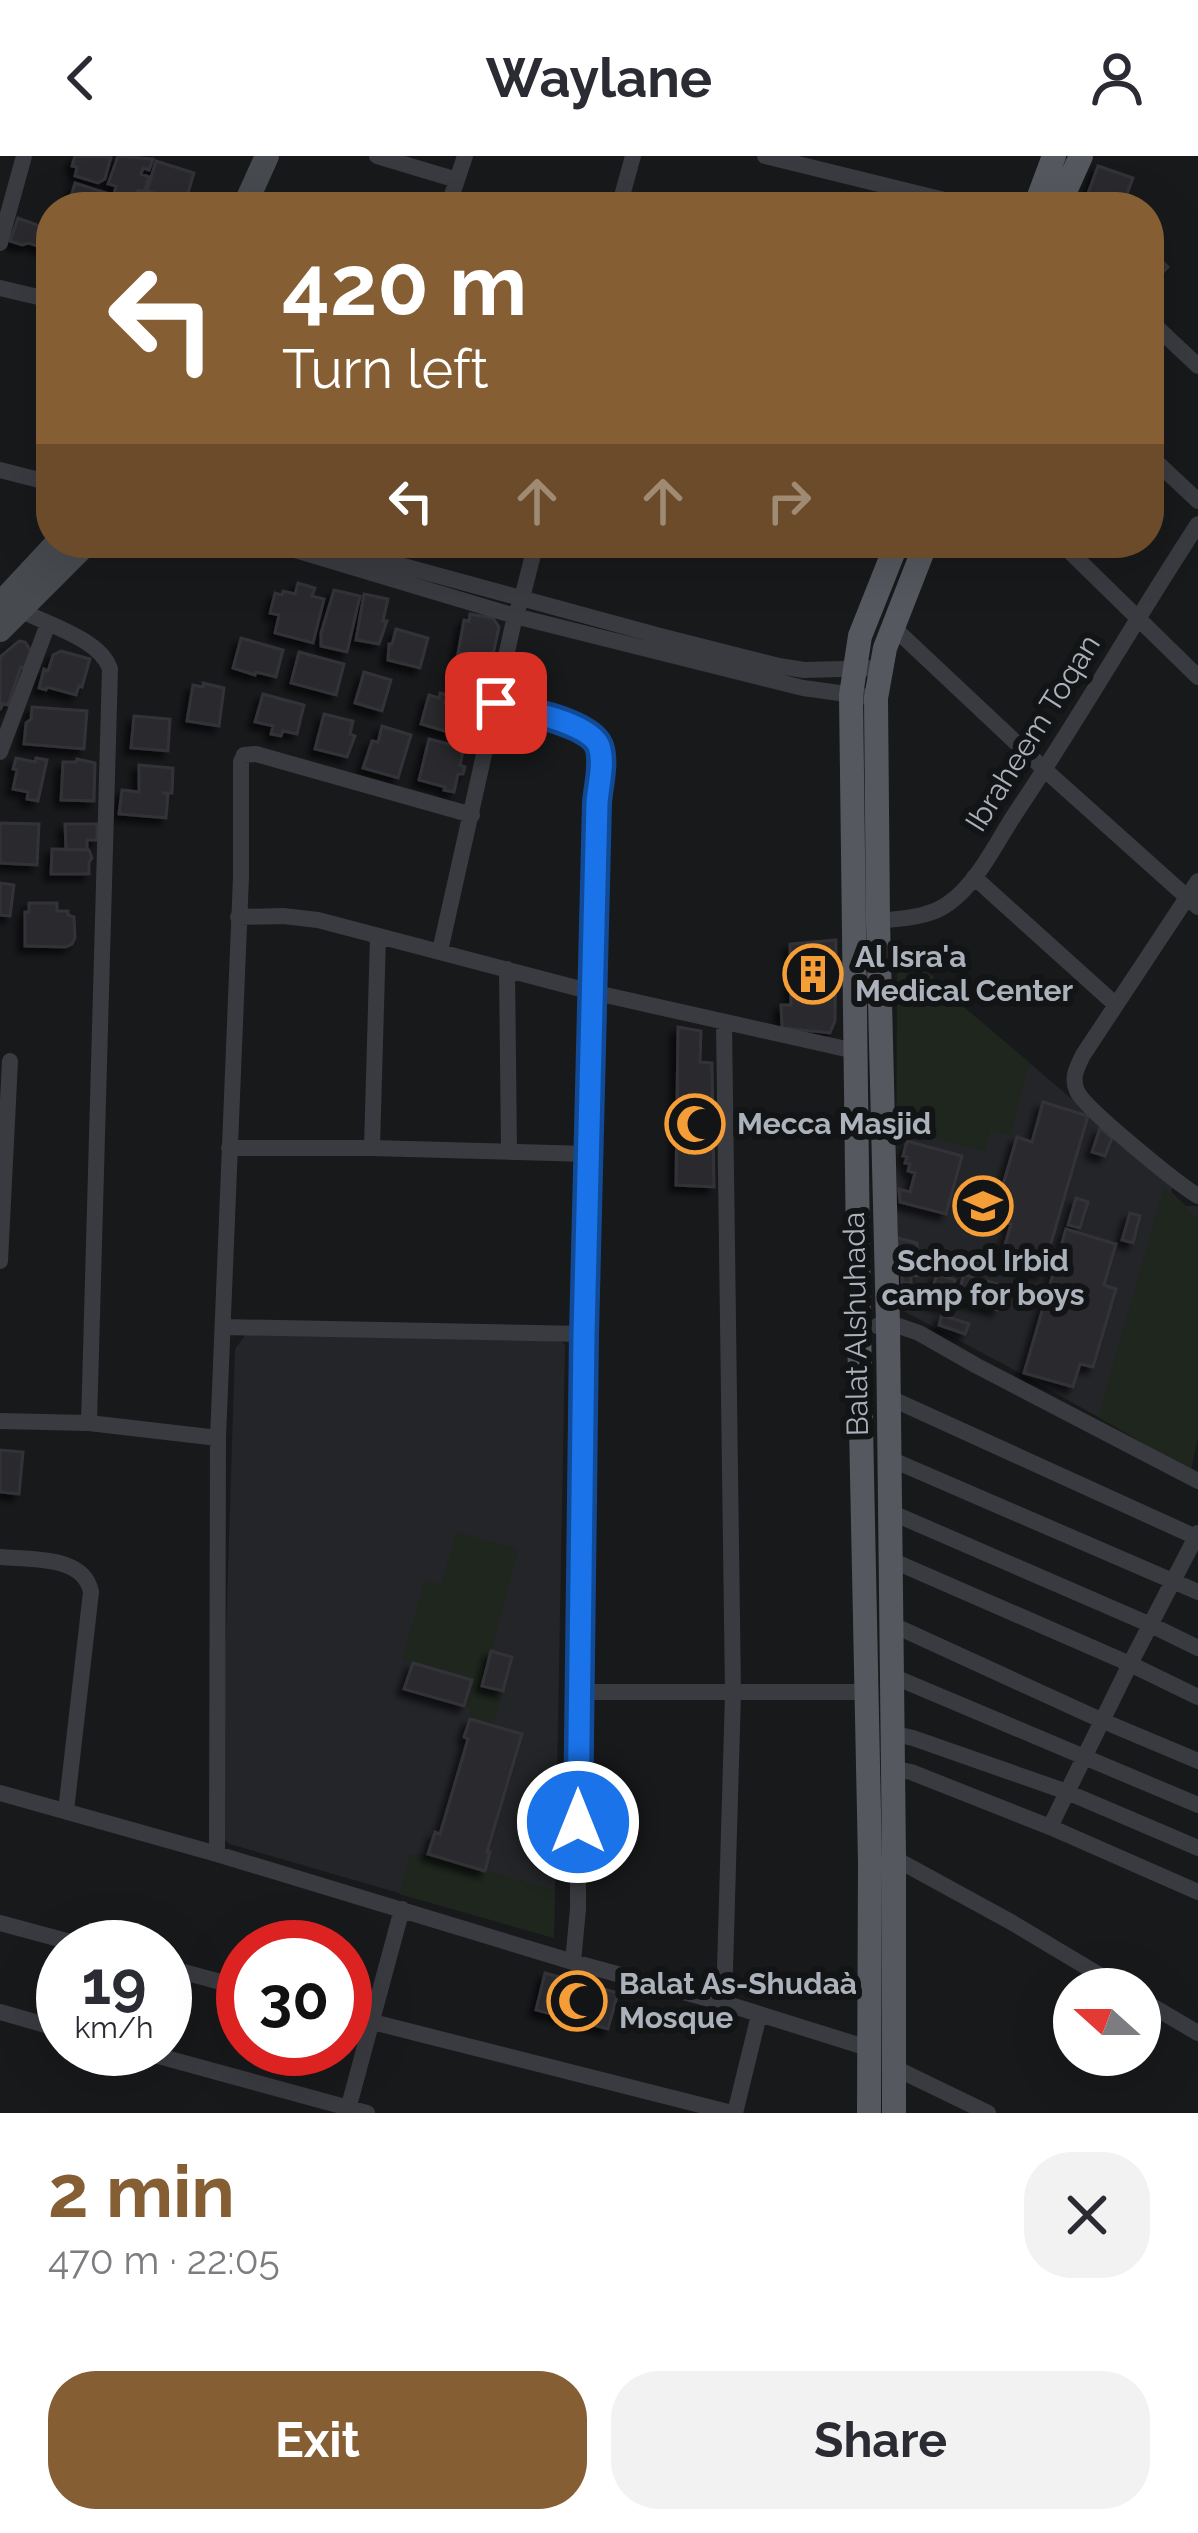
<!DOCTYPE html>
<meta charset="utf-8">
<style>
body{margin:0;font-family:Raleway,sans-serif;background:#f2f2f3;color:#2b2b33;height:100vh;display:flex;flex-direction:column;font-size:45px;white-space:nowrap}
*{box-sizing:border-box;margin:0}
p{font-size:39px;color:#7c7c81}
.icon{flex:none;width:66px;height:66px;fill:none;stroke:currentColor;stroke-width:2;stroke-linecap:round;stroke-linejoin:round}
.map{position:relative;height:1957px;overflow:hidden}
.side{display:flex;flex-direction:column;background:#fff;flex:1}
.side>*{flex:none}
.guide{position:absolute;left:36px;top:36px;width:1128px;height:366px;border-radius:48px;box-shadow:0 12px 48px #0002;background:#865e34;color:#fff;overflow:hidden}
.needle{width:78px;rotate:291deg}
.tools{position:absolute;left:1053px;top:1812px;display:grid;gap:24px}
.tools a{display:grid;place-items:center;width:108px;height:108px;border-radius:50%;background:#fff;box-shadow:0 12px 48px #0002;font-size:60px}
.speed{position:absolute;left:36px;top:1764px;display:flex;gap:24px;font-size:60px;font-weight:700;text-align:center}
.speed>*{display:grid;place-content:center;width:156px;height:156px;border-radius:50%;background:#fff;box-shadow:0 12px 48px #0002;line-height:1}
.speed small{font-size:30px;font-weight:400}
.speed .limit{border:18px solid #d22;background:#fff;color:#111}
.pin{position:absolute;display:grid;place-items:center;width:102px;height:102px;color:#fff;margin:-51px;border-radius:24px;box-shadow:0 6px 18px #0006}
.me{position:absolute;width:132px;margin:-66px;rotate:0deg;stroke-linejoin:round;filter:drop-shadow(0 0 9px #0008)}
.turn{display:flex;align-items:center;gap:42px;height:252px;padding:0 48px;font-size:54px}
.turn .icon{width:156px;height:156px;stroke-width:2.5}
.turn b{display:block;font-size:84px;line-height:102px}
.lanes{display:flex;align-items:center;height:114px;padding:0 48px;background:#0003;justify-content:center;gap:60px;direction:ltr}
.lanes .off{opacity:.35}
.round{display:grid;place-items:center;flex:none;width:126px;height:126px;border-radius:48px;background:#f2f2f3}
.summary{display:flex;align-items:center;justify-content:space-between;height:204px;padding:0 48px}
h1{font-size:72px;font-weight:700;line-height:90px;color:#865e34}
.primary-button{display:flex;gap:24px;margin-top:auto;padding:24px 48px}
.primary-button a{flex:1;height:138px;border-radius:48px;background:#865e34;color:#fff;font-size:48px;font-weight:700;line-height:138px;text-align:center}
.primary-button a+a{background:#f2f2f3;color:#2b2b33}
header{display:flex;justify-content:space-between;align-items:center;height:156px;padding:0 48px;background:#fff;font-size:54px;font-weight:700}
.map>svg:first-child{display:block}
.built{fill:#242528}
.green{fill:#1e261e}
.building{fill:#2b2c2f;stroke:#323337;stroke-width:3;filter:url(#shadow)}
.lines{fill:none;stroke-linecap:round;stroke-linejoin:round}
.street{stroke:#393b40;stroke-width:16}
.secondary{stroke:#474b50;stroke-width:24}
.primary{stroke:#55595f;stroke-width:24}
.route-casing{stroke:#114b97;stroke-width:30}
.route{stroke:#1a73e8;stroke-width:21}
.labels{text-anchor:middle;stroke-width:12;stroke-linejoin:round;paint-order:stroke}
.street-label{font-size:30px;fill:#abb2bb;stroke:#131416}
.poi-label{font-size:30px;font-weight:bold;fill:#abb2bb;stroke:#131416;text-anchor:start}
</style>
<header><svg class="icon" aria-label="back" viewBox="0 0 24 24"><path d="M15 5l-7 7 7 7"/></svg>Waylane<svg class="icon" aria-label="person" viewBox="0 0 24 24"><circle cx="12" cy="8" r="4"/><path d="M4 21q1-7 8-7t8 7"/></svg></header>
<div class="map">
<svg width="1198" height="1957" viewBox="0 0 1198 1957">
<defs>
<filter id="shadow"><feDropShadow dx="-6" dy="6" stdDeviation="3" flood-color="#0009"/></filter>
</defs>
<rect width="100%" height="100%" fill="#18191b"/>
<path class="built" d="M904,795L913,798L915,805L934,821L932,824L1173,1029L1171,1036L1186,1050H1198V1281L1191,1313L1007,1210L896,1151L897,816L900,811L897,803Z
M246,1178L561,1185L565,1189L554,1782L230,1688L222,1682L220,1665L235,1193Z"/>
<path class="green" d="M915,805L934,821L932,824L1030,907L1010,980L991,974L985,995L897,973V816L899,808Z
M1164,1032L1198,1063V1279L1191,1315L1098,1261Z
M457,1376L518,1394L482,1529L503,1535L492,1569L470,1563L471,1552L464,1550L472,1524L402,1504L425,1424L441,1429Z
M410,1698H428L555,1734L554,1782L399,1738Z"/>
<path class="building" d="M75,0L111,1L105,23L98,27L75,20L77,11L72,10Z
M118,0L153,3L149,14L143,12L141,18L149,21L144,36L138,34L134,45L114,38L116,30L108,28Z
M156,5L194,17L185,47L147,35Z
M1098,10L1133,22L1122,51H1083Z
M75,27L106,37L101,51H68Z
M18,62L51,74V95L29,87L22,89L10,85Z
M1149,93L1168,111L1149,130Z
M298,427L315,432L312,440L324,443L313,487L275,477L279,459L270,457L275,437L282,439L283,435L295,438Z
M334,434L360,440L347,496L321,490V477Z
M364,438L388,443L383,465H387L379,488L356,484Z
M470,458L493,462L499,471L493,499L458,497L464,464L469,465Z
M396,473L428,482L420,512L388,504L389,488H392Z
M241,482L283,494L276,521L256,516L255,519L233,512Z
M19,485L25,486L31,495L27,513L21,511L8,549L3,548L0,554V501Z
M61,495L90,503L82,531L79,530L76,539L47,531L46,534L39,532L44,513L48,515L53,499Z
M299,496L344,508L336,539L291,527Z
M458,497L476,501L475,505L484,507L480,528L452,523Z
M364,516L391,524L382,555L355,547Z
M203,527L224,532L219,570L187,565L193,529L203,531Z
M440,537L448,539L445,547L460,552L456,567L461,568L458,579L421,568L429,539L439,542Z
M263,538L304,549L297,578L283,575L281,580L271,578L273,570L255,566Z
M32,551L87,555L84,593L24,588L26,567L31,563Z
M324,558L353,565L350,578L355,580L347,601L315,593Z
M134,560L170,563L168,595L131,592Z
M382,570L411,579L398,622L363,612L372,585L378,586Z
M429,583L464,592L460,609L465,611L463,618H458L454,636L444,634L445,631L419,624Z
M16,602L35,606L36,602L47,604L38,645L27,643L28,636L13,633L17,614L13,613Z
M77,603L95,607L94,645L61,644L63,606H76Z
M139,609L173,612L172,637H165L168,639L166,662L119,658L122,634L139,636Z
M0,667L39,668L37,709L0,707Z
M65,668H97V684H87V694H66Z
M52,693L89,694L92,702L89,706V718H51Z
M0,727L14,729L10,760L0,759Z
M29,747H57V755H68V759L74,761L75,782L72,788L66,791L25,790V756H29Z
M836,784L835,865L830,877L782,872L781,849H791L790,788Z
M678,871L701,875L700,906L712,907L714,1031L676,1029Z
M1043,946L1088,960L1042,1118L1000,1106L1011,1068L993,1063L1017,981L1032,986Z
M1100,972L1112,982L1105,1000L1092,996Z
M907,985L962,1000L946,1058L900,1046L899,1033L910,1036L915,1017L908,1015L910,1008L905,1007L907,1001L903,1000Z
M1076,1042L1088,1046L1080,1072L1068,1069Z
M1130,1057L1140,1060L1133,1087L1122,1084Z
M1066,1073L1116,1088L1104,1129L1116,1133L1093,1211L1080,1208L1073,1231L1024,1217Z
M898,1082L917,1087V1120L911,1119V1127H902V1092H898Z
M937,1118L955,1124L947,1151L929,1145Z
M964,1118L1004,1130L997,1154L957,1142Z
M942,1159L969,1168L965,1178L939,1169Z
M0,1294L23,1296L19,1338L0,1336Z
M491,1495L512,1501L503,1535L482,1530Z
M413,1507L472,1524L464,1550L404,1533Z
M470,1563L522,1578L487,1696H490L485,1715L428,1698L435,1676L440,1678L468,1583L464,1581Z
M545,1817L618,1837L608,1873L536,1854Z"/>
<g class="lines">
<path class="street" d="M377,0L457,24
M765,0L973,51
M448,51L465,0
M619,51L633,0
M0,87L24,0
M0,132L51,144
M1149,164L1198,210
M1149,299L1198,345
M0,314L51,327
M272,387L515,460L803,532L876,542
M319,387L660,480L779,510L804,514L881,512
M1061,387L1198,521
M22,455C49,469 101,484 110,513L89,1267
M893,471L1045,614L1198,751
M496,547C521,554 589,566 599,590C605,607 598,630 597,647L584,1178L578,1536V1753L573,1806
M0,596L48,468
M974,721L1116,849
M1198,725L1083,899C1077,911 1071,922 1077,935C1084,952 1178,1028 1198,1040
M238,761L283,760L318,764L592,836L855,895
M878,765C902,762 929,762 949,747C978,726 996,687 1015,658C1079,563 1135,464 1198,368
M440,795L515,460L522,442L536,387
M507,813L509,995
M229,992H372L589,998
M372,992L378,780
M0,1105L10,905
M877,1170H899L919,1177L977,1210L1198,1325
M223,1171L584,1178
M888,1241L1198,1382
M0,1265L89,1267L218,1282
M888,1302L1198,1436
M888,1355L1151,1469L1198,1492
M0,1401C30,1404 84,1399 91,1436L66,1655
M889,1403L1130,1508L1198,1541
M891,1468L1103,1565L1198,1605
M890,1519L1198,1649
M578,1536H867
M891,1577L913,1582L1067,1636L1198,1692
M892,1612L911,1616L1050,1671L1198,1736
M0,1637L217,1698L573,1806L724,1847L868,1892
M1050,1671L1130,1508L1198,1377
M217,1698L218,1282L241,721V606L244,599L256,598L472,659
M889,1703L894,1702L1011,1766L1123,1833
M0,1767L89,1791
M165,1811L243,1832
M1140,1843L1198,1877
M724,1847L733,1538L724,867
M0,1856L63,1874
M345,1859L732,1957
M133,1893L367,1957
M893,1911L988,1957
M347,1957L402,1753
M735,1957L759,1859"/>
<path class="secondary" d="M244,51L267,0
M0,448L57,387
M0,474L87,387"/>
<path class="primary" d="M1035,51L1054,0
M1058,51L1081,0
M869,1957L870,1706L859,1172L851,539L860,480L897,387
M894,1957V1702L888,1170L878,765L876,542L885,492L926,387"/>
</g>
<g class="lines">
<defs>
<path id="route" d="M496,547C521,554 589,566 599,590C605,607 598,630 597,647L584,1178L578,1666"/>
</defs>
<use href="#route" class="route-casing"/>
<use href="#route" class="route"/>
</g>
<defs>
<symbol id="building-ring" viewBox="-11 -11 22 22"><circle r="9.5" fill="#131416" stroke="#f59d36" stroke-width="1.5"/><path d="M-4-6H4V6H1V3H-1V6H-4ZM-2.5-4.3h1.7v1.8h-1.7ZM.8-4.3h1.7v1.8H.8ZM-2.5-1h1.7V.8h-1.7ZM.8-1h1.7V.8H.8Z" fill="#f59d36"/></symbol>
<symbol id="mosque-ring" viewBox="-11 -11 22 22"><circle r="9.5" fill="#131416" stroke="#f59d36" stroke-width="1.5"/><path d="M3.5-4.9A6 6 0 1 0 3.5 4.9A5 5 0 1 1 3.5-4.9Z" fill="#f59d36"/></symbol>
<symbol id="school-ring" viewBox="-11 -11 22 22"><circle r="9.5" fill="#131416" stroke="#f59d36" stroke-width="1.5"/><path d="M0-5L7-2L0 1L-7-2ZM-4 1L0 2.5L4 1V4Q0 6-4 4Z" fill="#f59d36"/></symbol>
</defs>
<g fill-rule="evenodd">
<use href="#building-ring" x="780" y="785" width="66" height="66"/>
<use href="#mosque-ring" x="662" y="935" width="66" height="66"/>
<use href="#school-ring" x="950" y="1017" width="66" height="66"/>
<use href="#mosque-ring" x="544" y="1812" width="66" height="66"/>
</g>
<g class="labels">
<g class="street-label">
<text transform="translate(1033 577) rotate(-58)" y="10">Ibraheem Toqan</text>
<text transform="translate(856 1168) rotate(-91)" y="10">Balat Alshuhada</text>
</g>
<g class="poi-label">
<text x="855" y="811">Al Isra'a<tspan x="855" dy="34">Medical Center</tspan></text>
<text x="737" y="978">Mecca Masjid</text>
<text x="983" y="1115" text-anchor="middle">School Irbid<tspan x="983" dy="34">camp for boys</tspan></text>
<text x="619" y="1838">Balat As-Shudaà<tspan x="619" dy="34">Mosque</tspan></text>
</g>
</g>
</svg>
<div class="tools">
<a><svg class="needle" viewBox="-14 -14 28 28"><path d="M0-13l5 13h-10z" fill="#e53935"/><path d="M0 13l5-13h-10z" fill="#7c7c81"/></svg></a>
</div>
<div class="speed"><div>19<small>km/h</small></div><div class="limit">30</div></div>
<div class="pin" style="left:496px;top:547px;background:#d93025"><svg class="icon" aria-label="arrive" viewBox="0 0 24 24"><path d="M6 21V4h12l-3 4 3 4H6"/></svg></div>
<svg class="me" style="left:578px;top:1666px" viewBox="-20 -20 40 40"><circle r="17" fill="#1a73e8" stroke="#fff" stroke-width="3"/><path d="M0-11L8 9 0 5-8 9z" fill="#fff"/></svg>
<div class="guide">
<div class="turn"><svg class="icon" aria-label="left" viewBox="0 0 24 24"><path d="M17 20v-9H6M10 6l-5 5 5 5"/></svg><div><b>420 m</b>Turn left</div></div>
<div class="lanes"><svg class="icon" aria-label="left" viewBox="0 0 24 24"><path d="M17 20v-9H6M10 6l-5 5 5 5"/></svg><svg class="icon off" aria-label="ahead" viewBox="0 0 24 24"><path d="M12 20V5M6 11l6-6 6 6"/></svg><svg class="icon off" aria-label="ahead" viewBox="0 0 24 24"><path d="M12 20V5M6 11l6-6 6 6"/></svg><svg class="icon off" aria-label="right" viewBox="0 0 24 24"><path d="M7 20v-9h11M14 6l5 5-5 5"/></svg></div>
</div>
</div>
<section class="side">
<div class="summary"><div><h1>2 min</h1><p>470 m · 22:05</p></div><a class="round"><svg class="icon" aria-label="close" viewBox="0 0 24 24"><path d="M6 6l12 12M18 6L6 18"/></svg></a></div>
<div class="primary-button"><a>Exit</a><a>Share</a></div>
</section>
